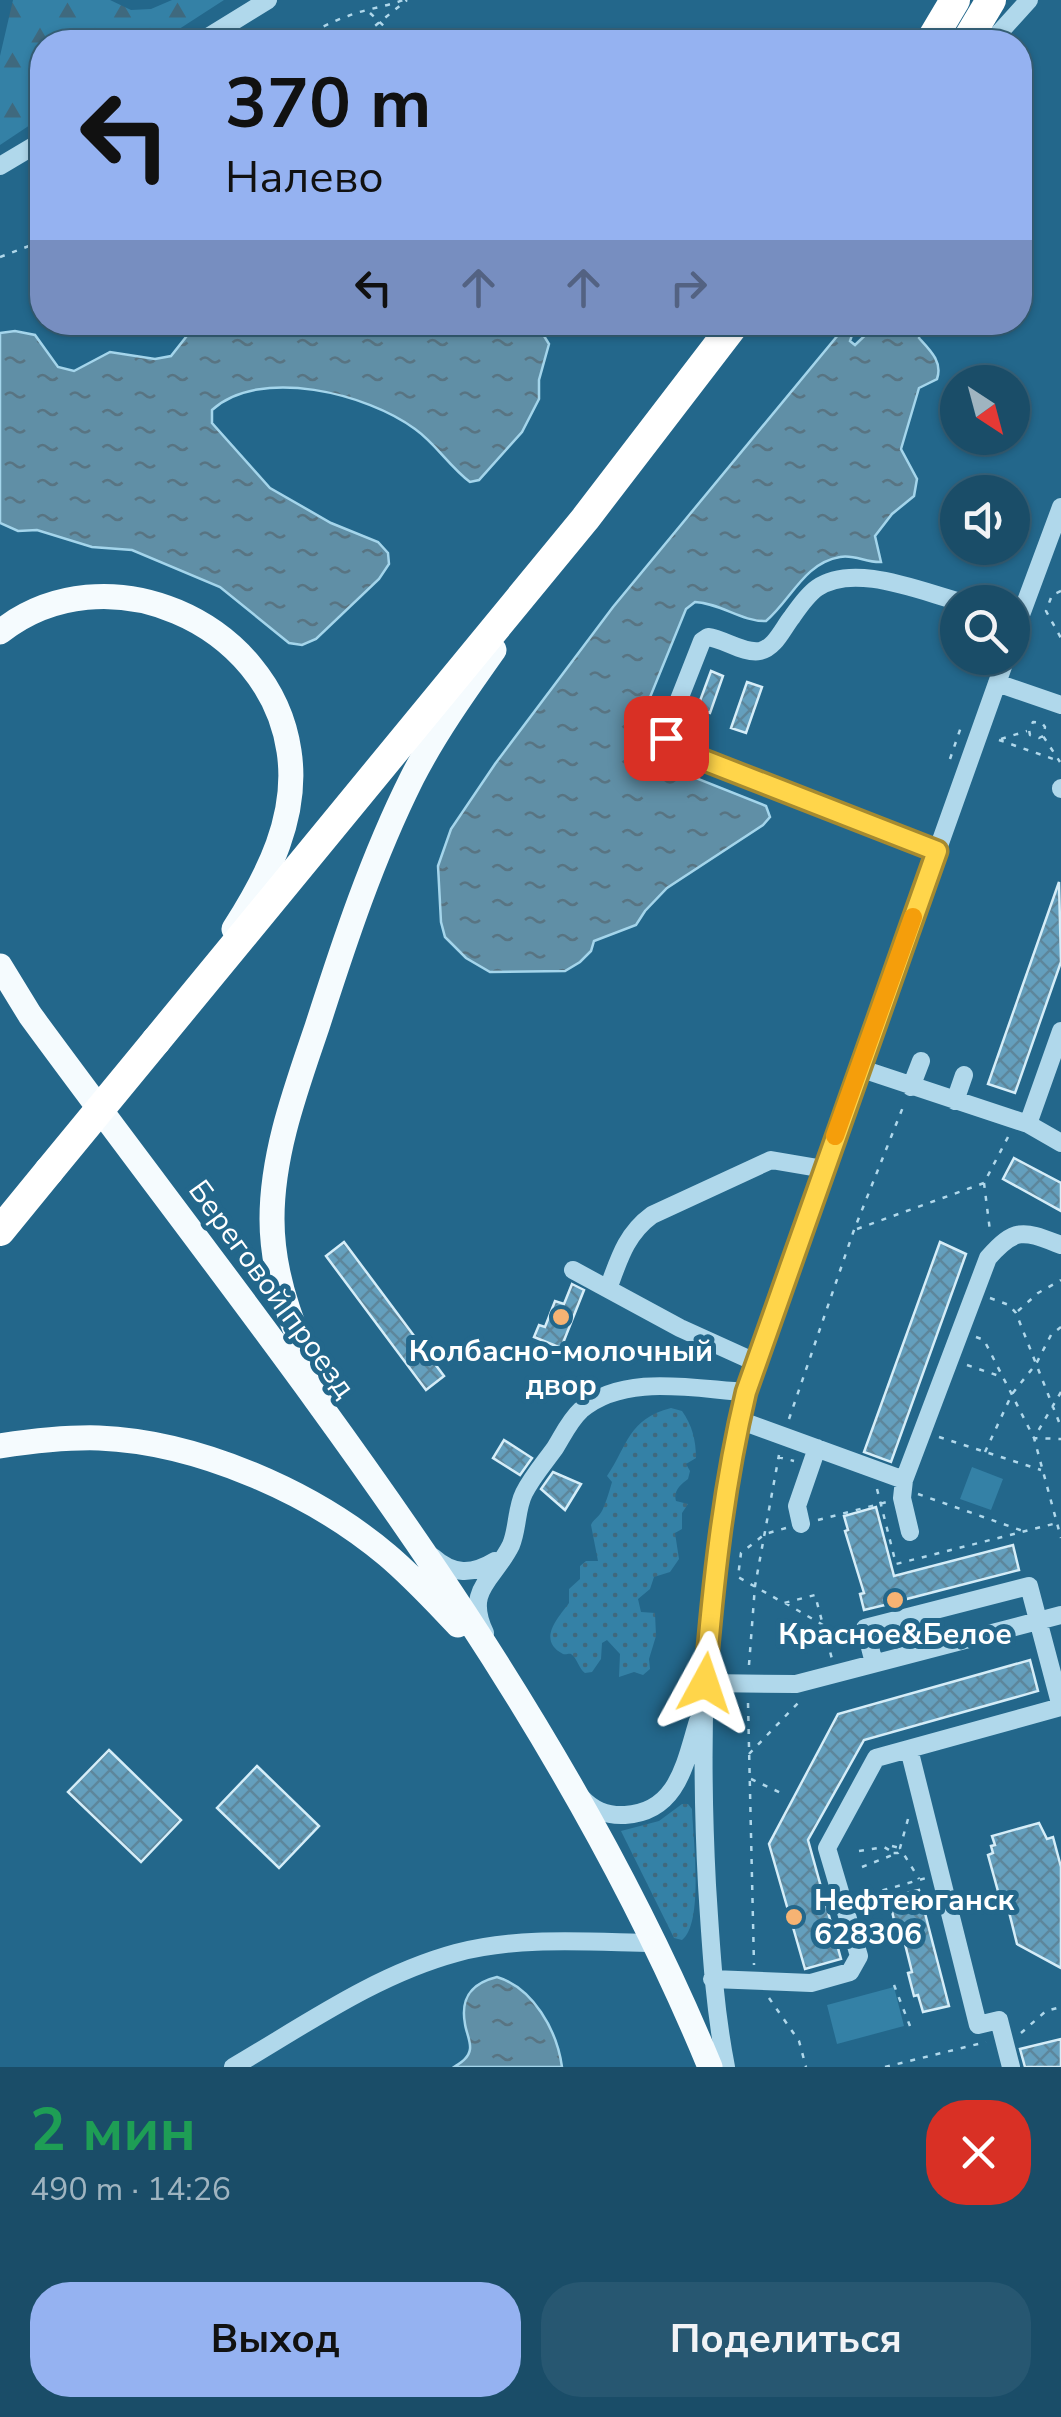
<!DOCTYPE html>
<html lang="ru">
<meta charset="utf-8">
<style>
body{margin:0;font-family:"Nunito Sans",sans-serif;background:#275771;color:#f1f3f6;height:100vh;display:flex;flex-direction:column;font-size:38px;white-space:nowrap}
*{box-sizing:border-box;margin:0}
p{font-size:32px;color:#9fb4c0}
.icon{flex:none;width:55px;height:55px;fill:none;stroke:currentColor;stroke-width:2;stroke-linecap:round;stroke-linejoin:round}
.map{position:relative;height:2067px;overflow:hidden}
.sheet{display:flex;flex-direction:column;background:#1a4d68;flex:1}
.sheet>*{flex:none}
.guide{position:absolute;left:30px;top:30px;width:1002px;height:305px;border-radius:40px;box-shadow:0 2px 8px #0004,0 0 0 2px #38647c;background:#95b2f1;color:#111;overflow:hidden}
.needle{width:65px;rotate:144deg}
.fabs{position:absolute;left:940px;top:365px;display:grid;gap:20px}
.fabs a{display:grid;place-items:center;width:90px;height:90px;border-radius:50%;background:#1a4d68;box-shadow:0 2px 8px #0004,0 0 0 2px #38647c;font-size:50px}
.pin{position:absolute;display:grid;place-items:center;width:85px;height:85px;color:#fff;margin:-42px;border-radius:20px;box-shadow:0 5px 15px #0006}
.me{position:absolute;width:110px;margin:-55px;rotate:5deg;stroke-linejoin:round;filter:drop-shadow(0 0 8px #0008)}
.turn{display:flex;align-items:center;gap:35px;height:210px;padding:0 30px;font-size:45px}
.turn .icon{width:130px;height:130px;stroke-width:2.5}
.turn b{display:block;font-size:70px;line-height:85px}
.lanes{display:flex;align-items:center;height:95px;padding:0 30px;background:#0003;justify-content:center;gap:50px;direction:ltr}
.lanes .off{opacity:.35}
.round{display:grid;place-items:center;flex:none;width:105px;height:105px;border-radius:40px;background:#275771}
.head{display:flex;align-items:center;justify-content:space-between;height:170px;padding:0 30px}
h1{font-size:60px;font-weight:700;line-height:75px;color:#1e9e55}
.button{display:flex;gap:20px;margin-top:auto;padding:20px 30px}
.button a{flex:1;height:115px;border-radius:40px;background:#95b2f1;color:#111;font-size:40px;font-weight:700;line-height:115px;text-align:center}
.button a+a{background:#275771;color:#f1f3f6}
.map>svg:first-child{display:block}
.grass{fill:url(#grass-dots)}
.forest{fill:url(#forest-firs)}
.green{fill:#3481a6}
.water{fill:url(#water-ripples);stroke:#a4d5eb;stroke-width:2.5}
.building{fill:url(#building-cross-hatch);stroke:#d5edf8;stroke-width:2.5}
.lines{fill:none;stroke-linecap:round;stroke-linejoin:round}
.path{stroke:#b0d8eb;stroke-width:2.5;stroke-dasharray:5 8;stroke-linecap:butt}
.minor{stroke:#b0d8eb;stroke-width:18}
.major{stroke:#f5fbfe;stroke-width:25}
.highway{stroke:#fff;stroke-width:30}
.highway-bridge{stroke:#fff;stroke-width:30}
.route-casing{stroke:#a68a30;stroke-width:25}
.route{stroke:#ffd54a;stroke-width:18}
.slow{stroke:#f59e0b;stroke-width:18}
.poi-dot{fill:#f6b373;stroke:#23678b;stroke-width:4}
.labels{text-anchor:middle;stroke-width:10;stroke-linejoin:round;paint-order:stroke}
.street-label{font-size:30px;fill:#fff;stroke:#23678b}
.poi-label{font-size:30px;font-weight:bold;fill:#fff;stroke:#23678b}
</style>
<div class="map">
<svg width="1061" height="2067" viewBox="0 0 1061 2067">
<defs>
<pattern id="grass-dots" width="8" height="8" patternUnits="userSpaceOnUse" patternTransform="scale(2.5)"><rect width="8" height="8" fill="#3481a6"/><path d="M2 2h.1M6 6h.1" fill="none" stroke="#3f697e" stroke-width="1.8" stroke-linecap="round"/></pattern>
<pattern id="forest-firs" width="22" height="20" patternUnits="userSpaceOnUse" patternTransform="scale(2.5)"><rect width="22" height="20" fill="#3481a6"/><path d="M5 1l3.5 6h-7zM16 11l3.5 6h-7z" fill="#3f697e"/></pattern>
<pattern id="water-ripples" width="26" height="14" patternUnits="userSpaceOnUse" patternTransform="scale(2.5)"><rect width="26" height="14" fill="#608fa6"/><path d="M2 4q2-2 4 0t4 0M15 11q2-2 4 0t4 0" fill="none" stroke="#587482"/></pattern>
<pattern id="building-cross-hatch" width="8" height="8" patternUnits="userSpaceOnUse" patternTransform="scale(2.5)"><rect width="8" height="8" fill="#649fbd"/><path d="M0 0l8 8M0 8l8-8" fill="none" stroke="#5d869b"/></pattern>
</defs>
<rect width="100%" height="100%" fill="#23678b"/>
<path class="grass" d="M671,1408L682,1411C692,1425 696,1440 696,1458L686,1464L690,1471L688,1479C681,1484 673,1491 676,1501L688,1504L682,1513V1529L675,1533L679,1559L670,1572L654,1577L650,1589L638,1599L641,1612L655,1613L656,1636L649,1659L650,1669L643,1675L634,1672L619,1677L620,1654L607,1640L602,1643L601,1659L592,1672L585,1673C579,1669 577,1658 571,1654C569,1653 566,1655 563,1654C536,1640 559,1617 569,1603V1589L580,1579V1566L586,1561H598L591,1525C593,1520 597,1518 600,1514C604,1510 610,1489 612,1482L607,1476C628,1445 628,1419 671,1408Z
M682,1804H688L692,1809C693,1838 704,1923 682,1940L674,1938L621,1831L659,1821Z"/>
<path class="forest" d="M13,0H110L131,10L151,9L172,0H224L159,42H42V117L0,145V56Z"/>
<path class="green" d="M972,1467L1003,1479L991,1510L960,1499Z
M894,1987L904,2026L837,2044L827,2005Z"/>
<path class="water" d="M197,323H536L549,344L539,380V399L522,432L479,480L470,482C449,466 436,444 415,429C368,394 260,366 212,410V423L270,488L331,523L378,542L388,553L389,564L379,579L316,639L302,645L289,643L220,587L132,550L92,547L37,530L18,531L0,523V333L15,331L35,335L58,367L74,371L110,352L155,359L171,356Z
M848,323H856L850,341L855,345L878,323H922L919,338C930,350 943,362 937,379L919,388L901,449L917,479L914,496L892,514L875,536L881,562C867,563 854,554 840,557C804,563 791,600 766,621C742,622 720,603 695,602L686,609L635,734V743L643,757L766,806L770,817L763,825L667,888L645,911L636,925L594,941L591,951L580,962L565,971L490,972L466,958L445,937L441,922L438,866L451,829L495,764L613,607Z
M497,1977C533,1988 557,2030 562,2067H454C460,2063 469,2058 470,2049C471,2041 466,2032 465,2024C460,1997 472,1983 497,1977Z"/>
<path class="building" d="M711,671L723,676L710,713L697,709Z
M747,682L762,687L746,733L731,728Z
M1059,882L1061,962L1015,1093L988,1084Z
M1014,1158L1061,1183V1211L1003,1179Z
M344,1242L444,1376L426,1390L326,1256Z
M940,1242L966,1254L891,1462L864,1452Z
M572,1284L584,1290L561,1348L534,1337L539,1325L545,1327L555,1301L564,1304Z
M504,1440L532,1458L520,1475L493,1458Z
M553,1472L581,1484L565,1510L541,1489Z
M876,1507L894,1576L1013,1545L1019,1570L903,1600L904,1604L890,1608L889,1604L864,1610L860,1594L864,1593L845,1531L848,1530L844,1516Z
M1030,1660L1038,1691L864,1740L808,1840L841,1959L805,1969L769,1844L838,1714Z
M109,1750L181,1820L141,1862L68,1792Z
M257,1766L319,1826L279,1868L217,1808Z
M1039,1823L1047,1839L1053,1837L1061,1867V1968L1017,1944L1006,1900L1001,1902L988,1855L993,1853L991,1846L995,1845L992,1836Z
M919,1890L949,2006L923,2012L918,1995L914,1996L908,1973L912,1972L902,1932L897,1934L892,1911L896,1910L893,1896Z
M1061,2039V2067H1025L1020,2049Z"/>
<g class="lines">
<path class="path" d="M370,13L401,42
M288,42C309,35 327,23 348,16C365,9 385,7 403,0
M355,42L407,0
M0,257L42,241
M1061,591L1052,595L1046,611L1061,638
M1043,736L1039,738L1030,735L1029,730L1033,722L1042,723L1045,727L1043,736L1060,762
M1001,739L1027,731
M999,740L1059,761
M950,759L961,727
M984,1183L990,1231
M857,1229L984,1183L1008,1137
M990,1298L1009,1305L1016,1313L1061,1427
M1018,1311L1038,1293L1061,1280
M976,1337L984,1340L1034,1438L1061,1439
M967,1365L1002,1377
M1061,1392L1034,1438L1061,1538
M789,1419L854,1230L905,1102
M939,1437L1041,1470
M985,1452L1012,1394L1036,1364L1051,1335L1061,1327
M778,1457L794,1461
M877,1489L896,1564L1057,1523
M918,1494L1023,1531
M818,1520L887,1502
M786,1528L765,1534L741,1553L738,1577L784,1603L815,1595L832,1659
M785,1603L823,1625L828,1624
M749,1665L755,1586L779,1455
M748,1703L754,1965
M749,1754L798,1703
M751,1779L781,1793
M908,1819L900,1848L919,1879
M892,1846L900,1848L898,1853H893Z
M859,1851L884,1847L891,1851
M862,1867L895,1854
M870,1894L926,1878
M894,1985L910,2026
M769,1998L799,2041L806,2067
M1021,2033L1046,2011L1061,2007
M885,2067L986,2042"/>
<path class="minor" d="M200,42L268,0
M991,42L1029,0
M0,166L42,141
M1012,639L1061,507
M997,683L1061,705
M1061,789V788
M937,851L678,750L667,738V730L702,641L708,637C724,639 744,654 760,651C775,648 783,628 792,617C799,607 807,595 817,588C854,562 922,592 961,602
M859,1068L1028,1124L1061,1031
M911,1087L921,1061
M955,1101L964,1075
M1028,1124L1061,1143
M573,1270L680,1328L755,1362
M608,1289C619,1259 626,1234 652,1215L771,1160L824,1169
M739,1420L904,1480L988,1258C1016,1226 1024,1231 1061,1245
M904,1480L902,1498L910,1532
M801,1524L797,1506L817,1448
M433,1557C453,1575 472,1575 495,1561
M485,1633C464,1589 494,1580 511,1545C518,1528 516,1509 524,1493C532,1477 545,1462 555,1448C563,1435 570,1420 581,1410C624,1373 694,1389 746,1392
M874,1663L865,1628L1029,1586L1061,1707
M705,1683L796,1684L1061,1615
M909,1749L978,2025L999,2020L1011,2067
M582,1798C593,1810 608,1816 625,1815C678,1812 685,1763 698,1721
M712,1979L811,1983L850,1972L859,1956L827,1848L876,1758L1061,1707
M233,2067C305,2025 375,1975 456,1953C519,1936 589,1942 654,1943
M726,2067C714,2006 711,1946 707,1885C698,1711 704,1529 755,1362L1006,658"/>
<path class="major" d="M0,632C105,549 270,621 289,751C299,816 268,876 234,929
M0,966L30,1015C277,1352 550,1678 710,2067
M323,1393C297,1338 272,1282 272,1219C272,1153 296,1089 317,1027C344,943 372,858 412,778C435,733 465,691 494,650
M0,1446C33,1441 66,1437 99,1438C198,1442 312,1492 387,1555C412,1576 435,1601 458,1625"/>
<path class="highway" d="M930,42L955,0
M966,42L991,0
M156,1041L585,519L736,322
M0,1231L49,1171"/>
<path class="highway-bridge" d="M49,1171L156,1041"/>
</g>
<g class="lines">
<defs>
<path id="route" d="M666,738L678,750L937,851L746,1392C723,1488 713,1585 705,1683"/>
</defs>
<use href="#route" class="route-casing"/>
<use href="#route" class="route"/>
<path class="slow" d="M835,1136L913,917"/>
</g>
<g class="poi-dot">
<circle cx="561" cy="1317" r="10"/>
<circle cx="895" cy="1600" r="10"/>
<circle cx="794" cy="1917" r="10"/>
</g>
<g class="labels">
<g class="street-label">
<text transform="translate(272 1289) rotate(54)" y="10">Береговой проезд</text>
</g>
<g class="poi-label">
<text x="561" y="1361">Колбасно-молочный<tspan x="561" dy="34">двор</tspan></text>
<text x="895" y="1644">Красное&amp;Белое</text>
<text x="814" y="1910" text-anchor="start">Нефтеюганск<tspan x="814" dy="34">628306</tspan></text>
</g>
</g>
</svg>
<div class="fabs">
<a><svg class="needle" viewBox="-14 -14 28 28"><path d="M0-13l5 13h-10z" fill="#e53935"/><path d="M0 13l5-13h-10z" fill="#9fb4c0"/></svg></a>
<a><svg class="icon" aria-label="sound" viewBox="0 0 24 24"><path d="M4 9h4l5-4v14l-5-4H4zM17 9q2 3 0 6"/></svg></a>
<a><svg class="icon" aria-label="search" viewBox="0 0 24 24"><circle cx="10" cy="10" r="6"/><path d="M15 15l6 6"/></svg></a>
</div>
<div class="pin" style="left:666px;top:738px;background:#d93025"><svg class="icon" aria-label="arrive" viewBox="0 0 24 24"><path d="M6 21V4h12l-3 4 3 4H6"/></svg></div>
<svg class="me" style="left:705px;top:1683px" viewBox="-20 -20 40 40"><path d="M0-17L14 15 0 8-14 15z" fill="#ffd54a" stroke="#fff" stroke-width="4"/></svg>
<div class="guide">
<div class="turn"><svg class="icon" aria-label="left" viewBox="0 0 24 24"><path d="M17 20v-9H6M10 6l-5 5 5 5"/></svg><div><b>370 m</b>Налево</div></div>
<div class="lanes"><svg class="icon" aria-label="left" viewBox="0 0 24 24"><path d="M17 20v-9H6M10 6l-5 5 5 5"/></svg><svg class="icon off" aria-label="ahead" viewBox="0 0 24 24"><path d="M12 20V5M6 11l6-6 6 6"/></svg><svg class="icon off" aria-label="ahead" viewBox="0 0 24 24"><path d="M12 20V5M6 11l6-6 6 6"/></svg><svg class="icon off" aria-label="right" viewBox="0 0 24 24"><path d="M7 20v-9h11M14 6l5 5-5 5"/></svg></div>
</div>
</div>
<section class="sheet">
<div class="head"><div><h1>2 мин</h1><p>490 m · 14:26</p></div><a class="round" style="background:#d93025;color:#fff"><svg class="icon" aria-label="close" viewBox="0 0 24 24"><path d="M6 6l12 12M18 6L6 18"/></svg></a></div>
<div class="button"><a>Выход</a><a>Поделиться</a></div>
</section>
